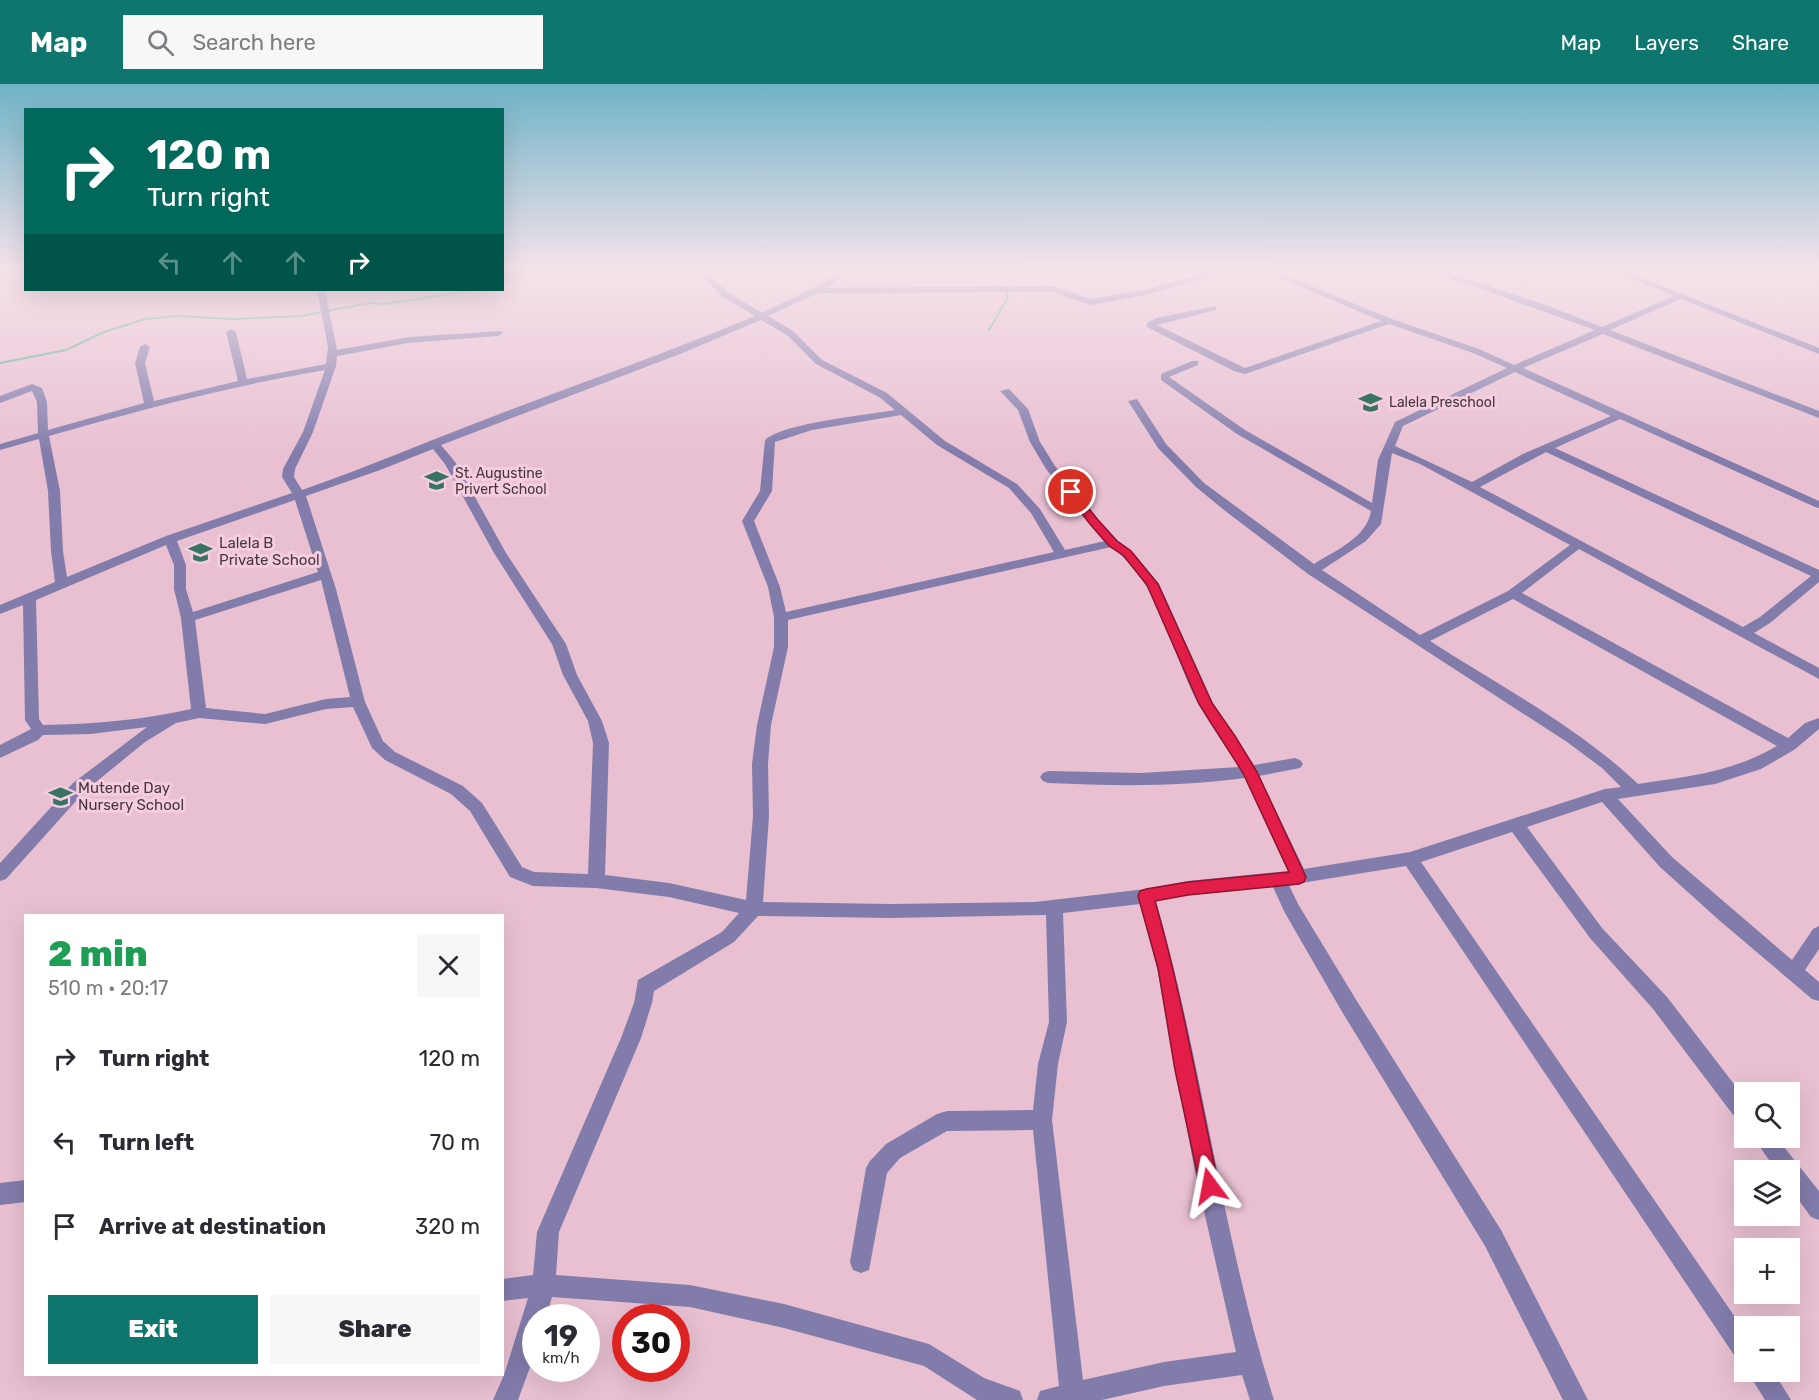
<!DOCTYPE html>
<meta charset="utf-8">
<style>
body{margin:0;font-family:Rubik,sans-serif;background:#f7f7f7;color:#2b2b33;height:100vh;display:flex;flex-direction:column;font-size:22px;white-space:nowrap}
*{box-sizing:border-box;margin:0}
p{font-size:20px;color:#7c7c81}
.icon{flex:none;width:33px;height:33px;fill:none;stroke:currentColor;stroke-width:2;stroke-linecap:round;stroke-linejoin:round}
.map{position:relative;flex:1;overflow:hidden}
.sheet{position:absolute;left:24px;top:830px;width:480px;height:462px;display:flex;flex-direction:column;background:#fff;border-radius:0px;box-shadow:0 6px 24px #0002}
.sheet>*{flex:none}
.top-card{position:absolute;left:24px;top:24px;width:480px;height:183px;border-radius:0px;box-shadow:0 6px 24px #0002;background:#00695c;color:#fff;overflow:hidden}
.fabs{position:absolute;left:1734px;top:998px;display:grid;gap:12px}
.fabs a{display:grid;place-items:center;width:66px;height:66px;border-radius:0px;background:#fff;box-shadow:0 6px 24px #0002;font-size:30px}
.speed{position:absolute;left:522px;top:1220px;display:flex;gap:12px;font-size:30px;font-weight:700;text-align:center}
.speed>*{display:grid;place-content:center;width:78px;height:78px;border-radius:50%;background:#fff;box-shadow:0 6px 24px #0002;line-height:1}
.speed small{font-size:15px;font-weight:400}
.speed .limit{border:9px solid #d22;background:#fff;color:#111}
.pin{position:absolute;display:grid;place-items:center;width:51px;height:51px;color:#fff;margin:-26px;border:3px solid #fff;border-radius:50%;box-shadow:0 2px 6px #0007}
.me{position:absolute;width:66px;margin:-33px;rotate:347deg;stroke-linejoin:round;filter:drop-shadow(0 0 4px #0008)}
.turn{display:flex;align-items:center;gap:21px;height:126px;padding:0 24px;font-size:27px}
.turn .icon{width:78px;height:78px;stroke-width:2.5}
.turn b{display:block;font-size:42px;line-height:51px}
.lanes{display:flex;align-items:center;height:57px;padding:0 24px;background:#0003;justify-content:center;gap:30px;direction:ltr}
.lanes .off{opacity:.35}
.round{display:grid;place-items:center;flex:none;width:63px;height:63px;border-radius:0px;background:#f7f7f7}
.summary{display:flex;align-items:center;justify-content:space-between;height:102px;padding:0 24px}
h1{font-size:36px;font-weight:800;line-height:45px;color:#1e9e55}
.primary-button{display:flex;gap:12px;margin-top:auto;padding:12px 24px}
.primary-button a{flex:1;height:69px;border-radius:0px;background:#0f766e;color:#fff;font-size:24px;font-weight:800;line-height:69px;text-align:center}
.primary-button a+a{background:#f7f7f7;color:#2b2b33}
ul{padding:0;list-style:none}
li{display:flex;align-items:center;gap:18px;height:84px;padding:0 24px}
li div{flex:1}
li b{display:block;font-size:22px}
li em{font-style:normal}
header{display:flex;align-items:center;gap:36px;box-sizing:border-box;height:84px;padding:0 30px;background:#0f766e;color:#fff}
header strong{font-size:28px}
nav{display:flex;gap:33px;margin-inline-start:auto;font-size:21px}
.search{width:420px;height:54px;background:#f7f7f7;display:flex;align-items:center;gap:15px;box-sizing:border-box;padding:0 21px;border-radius:0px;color:#7c7c81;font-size:22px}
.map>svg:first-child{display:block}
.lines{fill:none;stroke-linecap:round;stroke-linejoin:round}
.stream{stroke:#59b295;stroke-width:2}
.minor{fill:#827cab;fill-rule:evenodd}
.route{fill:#e11d48;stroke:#92132f;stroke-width:1.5}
.labels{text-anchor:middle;stroke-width:6;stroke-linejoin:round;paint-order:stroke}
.far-poi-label{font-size:14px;fill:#47373e;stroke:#f5cddf;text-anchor:start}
.poi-label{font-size:15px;fill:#47373e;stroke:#f5cddf;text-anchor:start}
</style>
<header>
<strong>Map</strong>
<div class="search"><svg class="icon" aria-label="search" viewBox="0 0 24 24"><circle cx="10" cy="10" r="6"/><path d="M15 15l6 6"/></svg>Search here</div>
<nav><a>Map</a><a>Layers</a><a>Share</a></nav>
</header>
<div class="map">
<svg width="1819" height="1316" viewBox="0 0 1819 1316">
<rect width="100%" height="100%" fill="#e8c0d2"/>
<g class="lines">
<path class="stream" d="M502,198L540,186
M989,246L1007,215L1009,186
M0,279L66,266L104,248L145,235L177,232L232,235L301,232L370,219L385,220L475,206"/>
<path class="minor" d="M695,186H703L729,209L762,229L822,200L842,186H851L827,204L1052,202L1092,215L1145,206L1217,186H1229L1228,188L1146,211L1091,221L1051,208L818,209L768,232L793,247L822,276L887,309L945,357L1017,400L1040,425L1065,466L1105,457L1046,385L1030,358L1018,326L1000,307L1009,305L1028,325L1040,358L1055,382L1098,435L1117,456L1131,466L1159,500L1213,619L1254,681L1295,674L1300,676L1303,680L1300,684L1259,692L1304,785L1410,768L1605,705L1621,703L1602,684L1567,658L1308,490L1224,426L1196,403L1158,364L1128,317L1137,315L1166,360L1204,399L1314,480C1334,467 1367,454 1371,427L1237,350L1161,296V290L1192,277H1198V281L1169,293L1245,346L1372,419L1378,376L1395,338L1507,284L1473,269L1389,240L1245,290L1234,287L1147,243V239L1156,234L1216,222V226L1157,241L1245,284L1381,237L1262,186H1272L1392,235L1479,265L1514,281L1595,246L1428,186H1439L1546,221L1602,243L1674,212L1611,186H1621L1819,264V270L1681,215L1610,246L1819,327V334L1603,250L1523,284L1819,417V424L1815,423L1620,335L1555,364L1819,486V498L1770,539L1754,549L1819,584V595L1579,465L1522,509L1788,654L1805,639L1819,634V645L1794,666L1761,685L1715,700L1618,715L1672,773L1792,876L1813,845L1819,842V865L1805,886L1819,898V917L1812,915L1720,837L1660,783L1602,718L1527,743L1602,844L1667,913L1744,1013V1039L1737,1036L1653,925L1590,854L1512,748L1421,778L1744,1246V1278L1736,1274L1406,782L1289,801L1298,820L1355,914L1501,1146L1588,1316H1563L1485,1162L1341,926L1285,829L1273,803L1188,811L1156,817C1203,981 1222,1153 1274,1316H1250L1242,1291L1164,1302L1102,1316H1037L1040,1307L1059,1302L1033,1046L947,1047L900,1074L887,1089L869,1186L861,1189L853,1186L850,1178L866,1084L870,1077L886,1060L937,1030L947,1027L1033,1026L1038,980L1049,938L1046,831L891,834L758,832L734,858L654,907L652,919L641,954L559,1148L556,1191L690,1201L784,1220L929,1260L984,1294L1020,1307L1023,1316H977L924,1282L784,1244L690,1223L552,1213L546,1233H536V1267L518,1316H493L504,1291L528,1214L502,1217V1195L533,1191L537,1148L621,954L634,919L638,896L722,848L739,829L669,813L596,804L533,802L510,793L470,727L451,710L385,676L372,664L353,623L326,625L265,640L199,634L176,639L145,658L85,707L6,795L0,797V779L73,699L147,643L91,650L43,651L38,656L0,674V661L31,645L25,636L23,521L0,530V521L55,498L51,467L48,407L39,355L0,366V360L38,349L37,318L32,307L0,319V312L32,300L42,304L47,318L48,346L144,319L135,279L140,263L145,260L150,263L145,279L154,317L238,297L226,248L231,245L236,248L247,295L326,280L328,263L317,206H325L337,266L409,253L501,247L503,249L498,252L409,259L337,272L336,282L313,348L295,385L294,393L302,406C371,382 438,353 507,327C590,296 673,266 755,232L723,213ZM761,236L787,251L816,280L879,313L895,326C867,331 783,339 765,356L760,407L742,437L768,503L774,533V563L757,641L752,680L753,732L746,816L669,799L605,791L609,659L602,637L577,591L566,560L506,469L456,379L441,361L680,270ZM325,286L303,348L283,385L282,393L292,409L166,452L67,493L63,467L60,407L49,352C140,326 231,302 325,286ZM1515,288L1611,332L1523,370L1472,398L1395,362L1403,342ZM901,331L937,361L1009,404L1031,429L1054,468L786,528L780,503L754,437L772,407L775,358L812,346ZM433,365L445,380L494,469L552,560L563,591L588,637L593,659L588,790L534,788L522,783L482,719L463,702L395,668L383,657L365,618L336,505L306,412L380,386ZM1546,368L1811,492L1760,533L1743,543L1480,403ZM1392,369L1420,380L1570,461L1508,507L1420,551L1322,486L1366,457L1381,440ZM295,416L318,488L193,528L186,505V481L177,457ZM166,461L174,481V505L181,534L191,625C143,636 93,640 43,641L39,635L36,516ZM1111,463C1162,500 1171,569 1199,621C1211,642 1226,663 1239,683L1141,689L1048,687L1043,689L1040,693L1043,697L1048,699C1114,702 1180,703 1245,694L1288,787L1188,797L1146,805L1035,818L891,820L763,818L769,732L768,680L771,641L788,563V536ZM321,496L350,613L326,615L265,630L206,624L195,536ZM1513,515L1777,662C1730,689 1690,692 1638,700C1577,642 1500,602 1430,557ZM1140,820L1157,884L1194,1083L1236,1268L1164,1278L1083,1296L1052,1036L1058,980L1067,938L1063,829Z
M1753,1053H1776L1819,1107V1136L1811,1133L1790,1104V1086H1776Z
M26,1096V1118L0,1121V1099Z
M1747,1287H1773L1791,1316H1765Z"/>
</g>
<linearGradient id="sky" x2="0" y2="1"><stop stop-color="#6fb3c7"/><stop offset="0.5" stop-color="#f5e3eb"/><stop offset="1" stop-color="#f5e3eb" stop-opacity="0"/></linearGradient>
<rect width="1819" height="370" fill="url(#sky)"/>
<path class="route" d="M1071,405L1074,406L1098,436L1117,457L1131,467L1158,500L1212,619L1235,652L1257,688L1306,793L1304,798L1299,800L1188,811L1155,817C1182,911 1198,1007 1219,1102L1216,1109L1210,1112L1203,1109L1200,1102L1175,986L1158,884L1138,812L1140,807L1146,805L1188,798L1289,788L1243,689L1199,620L1147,501L1123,471L1109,462L1090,440L1065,408Z"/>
<defs>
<symbol id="school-bare" viewBox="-9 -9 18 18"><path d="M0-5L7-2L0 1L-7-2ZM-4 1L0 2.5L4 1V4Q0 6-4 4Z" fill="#377461" stroke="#f5cddf" stroke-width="2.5" paint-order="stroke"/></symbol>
</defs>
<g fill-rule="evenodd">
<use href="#school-bare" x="1354" y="302" width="33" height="33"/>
<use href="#school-bare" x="420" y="380" width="33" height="33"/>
<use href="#school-bare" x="184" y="452" width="33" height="33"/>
<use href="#school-bare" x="44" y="696" width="33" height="33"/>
</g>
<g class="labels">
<g class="far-poi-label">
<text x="1389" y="323">Lalela Preschool</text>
<text x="455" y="394">St. Augustine<tspan x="455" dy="16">Privert School</tspan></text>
</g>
<g class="poi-label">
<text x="219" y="464">Lalela B<tspan x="219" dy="17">Private School</tspan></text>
<text x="78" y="709">Mutende Day<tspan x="78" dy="17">Nursery School</tspan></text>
</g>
</g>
</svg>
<div class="fabs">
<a><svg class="icon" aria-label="search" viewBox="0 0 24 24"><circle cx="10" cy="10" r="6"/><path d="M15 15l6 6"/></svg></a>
<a><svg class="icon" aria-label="layers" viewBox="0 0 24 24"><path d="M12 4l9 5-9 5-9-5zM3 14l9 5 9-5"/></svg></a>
<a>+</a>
<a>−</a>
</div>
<div class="speed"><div>19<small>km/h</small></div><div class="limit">30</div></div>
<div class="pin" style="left:1071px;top:408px;background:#d93025"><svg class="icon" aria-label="arrive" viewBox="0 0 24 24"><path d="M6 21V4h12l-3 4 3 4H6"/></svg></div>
<svg class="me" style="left:1210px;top:1102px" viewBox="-20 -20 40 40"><path d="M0-17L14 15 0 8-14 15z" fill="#e11d48" stroke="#fff" stroke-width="4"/></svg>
<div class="top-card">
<div class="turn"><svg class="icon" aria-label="right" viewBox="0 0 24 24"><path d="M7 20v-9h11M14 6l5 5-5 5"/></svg><div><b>120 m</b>Turn right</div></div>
<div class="lanes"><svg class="icon off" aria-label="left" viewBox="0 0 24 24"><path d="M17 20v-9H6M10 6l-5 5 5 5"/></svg><svg class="icon off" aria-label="ahead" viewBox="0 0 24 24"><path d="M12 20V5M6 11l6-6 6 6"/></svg><svg class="icon off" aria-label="ahead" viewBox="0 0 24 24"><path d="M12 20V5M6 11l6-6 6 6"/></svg><svg class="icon" aria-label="right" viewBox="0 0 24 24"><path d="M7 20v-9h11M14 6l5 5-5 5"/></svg></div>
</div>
<section class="sheet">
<div class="summary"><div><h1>2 min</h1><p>510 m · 20:17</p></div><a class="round"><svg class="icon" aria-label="close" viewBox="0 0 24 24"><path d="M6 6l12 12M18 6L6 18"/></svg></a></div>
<ul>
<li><svg class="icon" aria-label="right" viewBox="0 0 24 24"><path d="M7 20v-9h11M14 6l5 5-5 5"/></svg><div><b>Turn right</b></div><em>120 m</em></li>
<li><svg class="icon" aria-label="left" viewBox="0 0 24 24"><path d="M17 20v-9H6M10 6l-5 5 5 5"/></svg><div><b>Turn left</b></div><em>70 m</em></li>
<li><svg class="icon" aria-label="arrive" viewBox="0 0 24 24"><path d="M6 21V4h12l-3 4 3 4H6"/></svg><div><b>Arrive at destination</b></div><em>320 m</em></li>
</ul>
<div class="primary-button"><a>Exit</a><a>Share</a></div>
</section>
</div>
